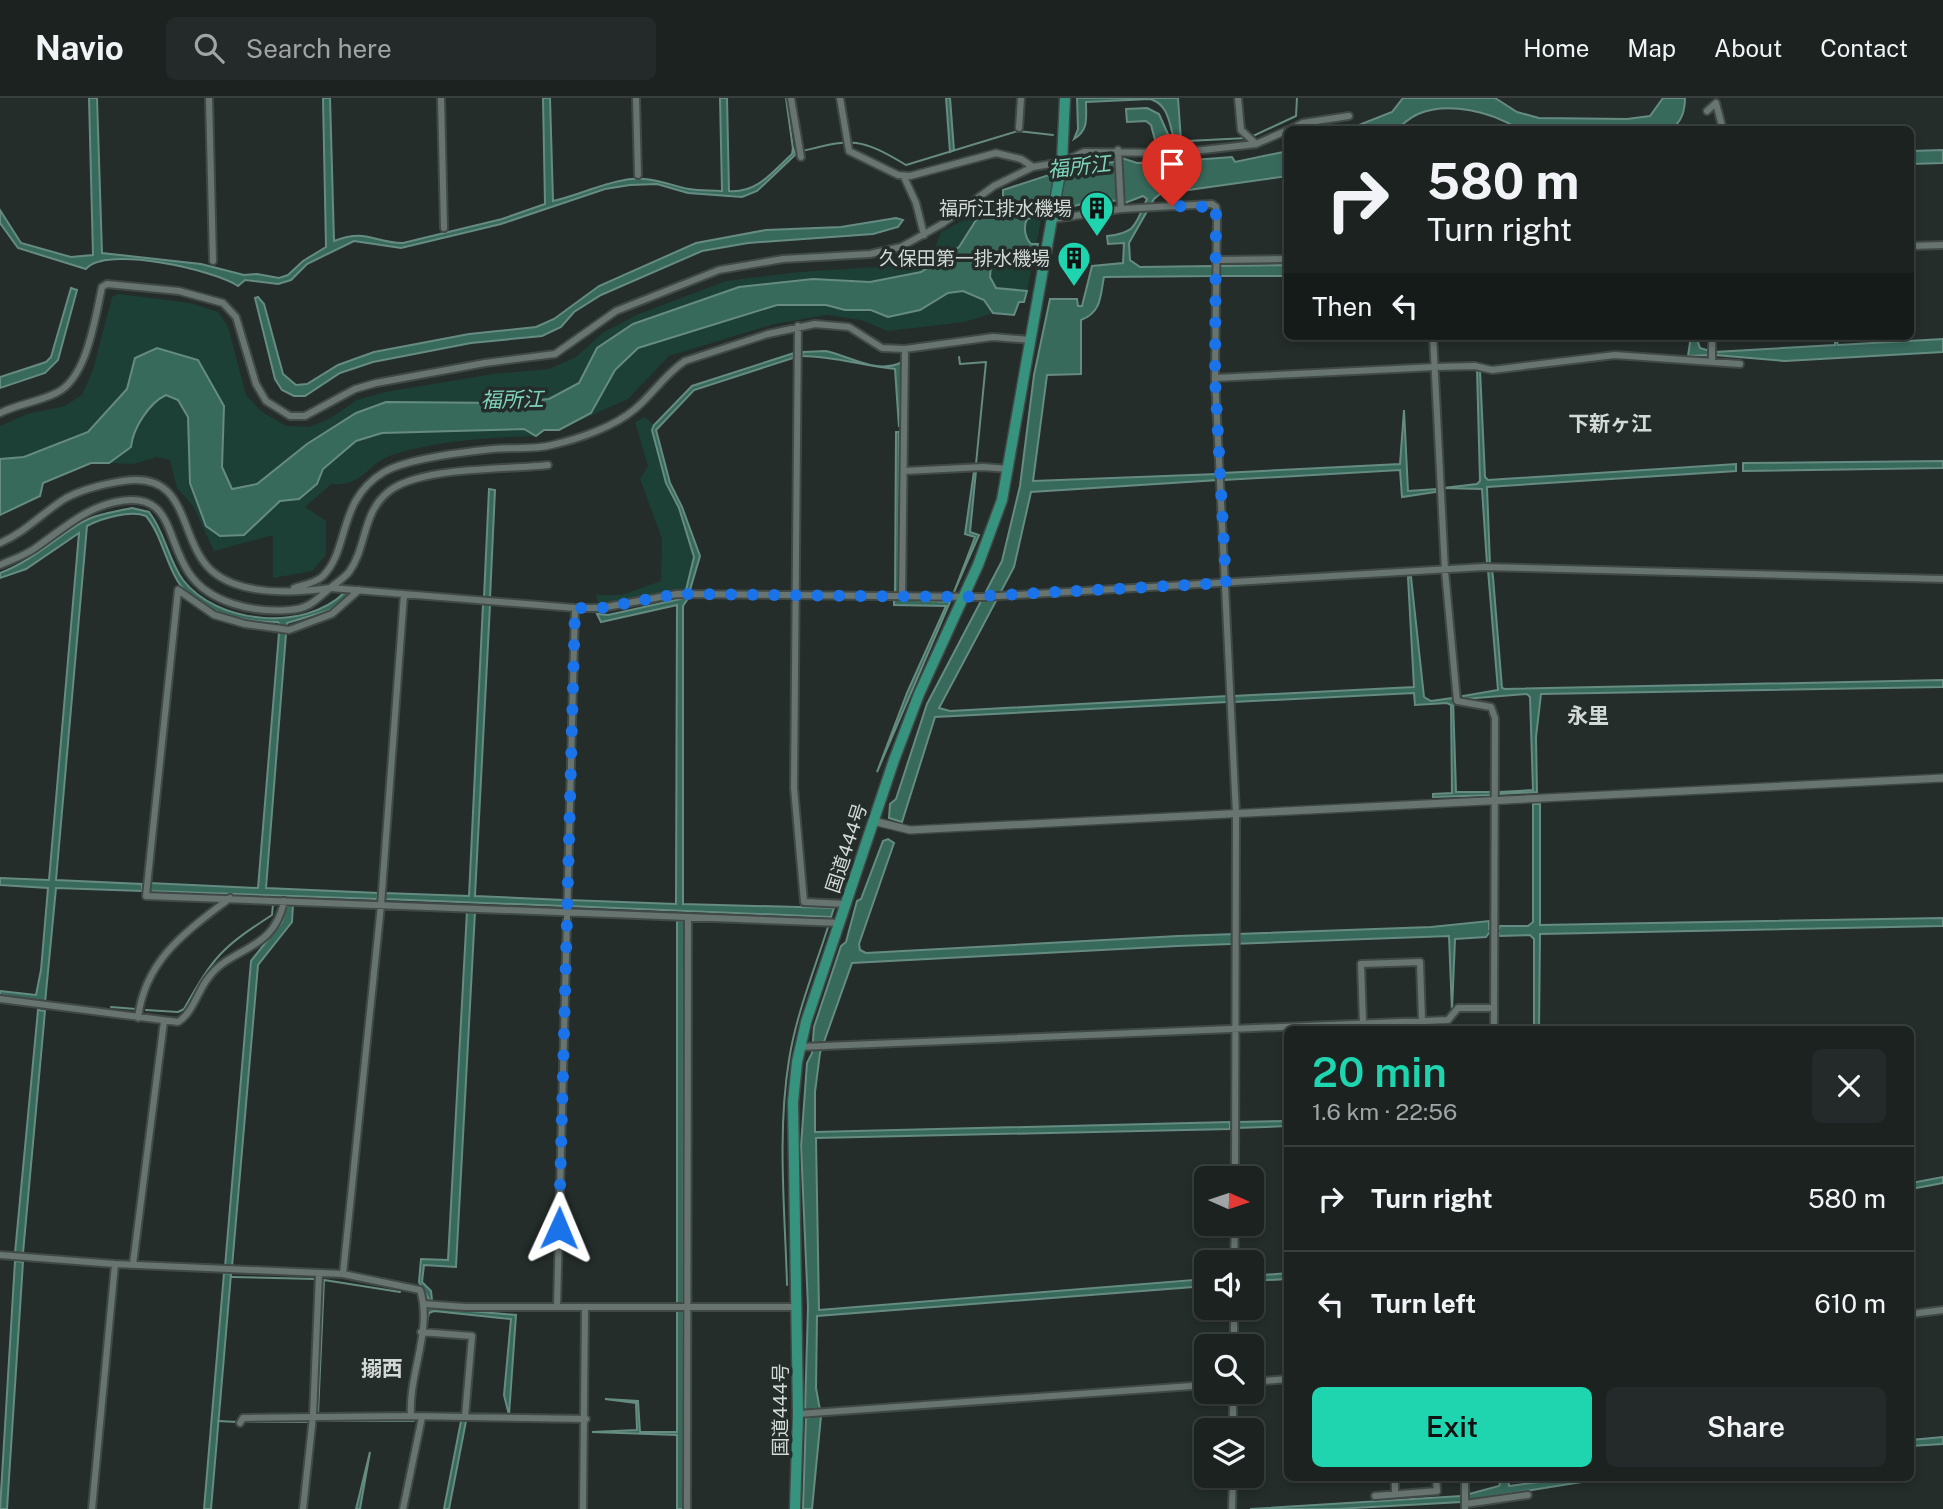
<!DOCTYPE html>
<meta charset="utf-8">
<style>
body{margin:0;font-family:"Public Sans","Noto Sans JP",sans-serif;background:#242a29;color:#f1f3f6;height:100vh;display:flex;flex-direction:column;font-size:26px;white-space:nowrap}
*{box-sizing:border-box;margin:0}
p{font-size:23px;color:#a0a4a5}
.icon{flex:none;width:38px;height:38px;fill:none;stroke:currentColor;stroke-width:2;stroke-linecap:round;stroke-linejoin:round}
.map{position:relative;flex:1;overflow:hidden}
.details{position:absolute;left:1284px;top:928px;width:630px;height:455px;display:flex;flex-direction:column;background:#1b2220;border-radius:10px;box-shadow:0 4px 10px #0003,0 0 0 2px #393f3e}
.details>*{flex:none}
.banner{position:absolute;left:1284px;top:28px;width:630px;height:214px;border-radius:10px;box-shadow:0 4px 10px #0003,0 0 0 2px #393f3e;background:#1b2220;color:#f1f3f6;overflow:hidden}
.needle{width:46px;rotate:93deg}
.tools{position:absolute;left:1194px;top:1068px;display:grid;gap:14px}
.tools a{display:grid;place-items:center;width:70px;height:70px;border-radius:10px;background:#1b2220;box-shadow:0 4px 10px #0003,0 0 0 2px #393f3e;font-size:35px}
.pin{position:absolute;display:grid;place-items:center;width:60px;height:60px;color:#fff;margin:-72px -30px;border-radius:50% 50% 50% 0;rotate:-45deg;box-shadow:0 0 7px #0007}
.pin .icon{rotate:45deg}
.me{position:absolute;width:77px;margin:-38px;rotate:1deg;stroke-linejoin:round;filter:drop-shadow(0 0 5px #0008)}
.turn{display:flex;align-items:center;gap:24px;height:147px;padding:0 28px;font-size:32px}
.turn .icon{width:91px;height:91px;stroke-width:2.5}
.turn b{display:block;font-size:49px;line-height:60px}
.then{display:flex;align-items:center;height:66px;padding:0 28px;background:#0003;gap:14px;font-size:26px}
.round{display:grid;place-items:center;flex:none;width:74px;height:74px;border-radius:10px;background:#242a29}
.headline{display:flex;align-items:center;justify-content:space-between;height:119px;padding:0 28px}
h1{font-size:42px;font-weight:600;line-height:52px;color:#1fd5b0}
.button{display:flex;gap:14px;margin-top:auto;padding:14px 28px}
.button a{flex:1;height:80px;border-radius:10px;background:#1fd5b0;color:#111;font-size:28px;font-weight:600;line-height:80px;text-align:center}
.button a+a{background:#242a29;color:#f1f3f6}
ul{padding:0;list-style:none}
li{display:flex;align-items:center;gap:21px;height:105px;padding:0 28px;border-top:2px solid #393f3e}
li div{flex:1}
li b{display:block;font-size:26px}
li em{font-style:normal}
header{display:flex;align-items:center;gap:42px;box-sizing:border-box;height:98px;padding:0 35px;background:#1b2220;border-bottom:2px solid #393f3e}
header strong{font-size:33px}
nav{display:flex;gap:38px;margin-inline-start:auto;font-size:24px}
.search{width:490px;height:63px;background:#242a29;display:flex;align-items:center;gap:18px;box-sizing:border-box;padding:0 24px;border-radius:10px;color:#a0a4a5;font-size:26px}
.map>svg:first-child{display:block}
.green{fill:#1c4036}
.water{fill:#386a5c;stroke:#668b81;stroke-width:2}
.lines{fill:none;stroke-linecap:round;stroke-linejoin:round}
.stream{stroke:#668b81;stroke-width:2}
.minor-casing{stroke:#404946;stroke-width:10}
.tertiary-casing{stroke:#404946;stroke-width:10}
.trunk-casing{stroke:#404946;stroke-width:13}
.minor{stroke:#687470;stroke-width:6}
.tertiary{stroke:#687470;stroke-width:7}
.trunk{stroke:#36937e;stroke-width:10}
.route{stroke:#1a73e8;stroke-width:12;stroke-dasharray:0 21.6}
.labels{text-anchor:middle;stroke-width:7;stroke-linejoin:round;paint-order:stroke}
.poi-label{font-size:19px;fill:#d3d9d7;stroke:#242d2a;text-anchor:end}
.street-label{font-size:19px;fill:#d3d9d7;stroke:#242d2a}
.water-label{font-size:21px;font-style:italic;fill:#7fd3bb;stroke:#242d2a}
.neighbourhood-label{font-size:21px;font-weight:bold;fill:#d3d9d7;stroke:#242d2a}
</style>
<header>
<strong>Navio</strong>
<div class="search"><svg class="icon" aria-label="search" viewBox="0 0 24 24"><circle cx="10" cy="10" r="6"/><path d="M15 15l6 6"/></svg>Search here</div>
<nav><a>Home</a><a>Map</a><a>About</a><a>Contact</a></nav>
</header>
<div class="map">
<svg width="1943" height="1411" viewBox="0 0 1943 1411">
<rect width="100%" height="100%" fill="#242d2a"/>
<path class="green" d="M1032,82L963,149L914,187L813,186L638,230L584,288L557,309L388,312L255,397L224,394L194,267L90,347L0,368V328L27,316L65,308L82,297L93,272L112,199L118,196L190,205L218,214L228,229L246,297L262,314L286,328L309,329L329,321L357,302L385,294L493,276L549,271L576,259L604,234L639,216L726,183L799,174L894,168L935,150L941,134L970,119H978L1003,99V92Z
M1085,105L1042,117L1027,193H994L972,171L1010,117Z
M961,188L1014,217L993,215L964,224L888,233L861,222L827,217L774,226L669,258L628,301L559,332L586,312L611,271L633,248L767,204Z
M154,289L187,291L216,427L358,336L386,331H525L536,338C492,339 434,343 392,357C364,367 366,388 331,386L305,409L326,423V457L312,473L273,480V437L214,453L193,408L177,390L170,362L157,359L133,366L109,365L130,349L124,336Z
M645,319L654,327L652,332L666,385L679,410L695,459L686,492L599,508L596,497H622L661,483L662,441L640,381L648,368L635,324Z"/>
<path class="water" d="M89,0H97L102,155L201,166L244,177L257,176L279,180L288,177L303,163L326,149L323,0H330L334,143C368,130 372,145 403,145L502,121L545,106L543,0H550L553,103C580,97 604,84 631,81C653,79 669,87 689,91C700,93 711,92 722,93L720,0H727L729,93C758,95 772,74 792,56L793,50L796,56L757,93L742,99L688,95L657,86L630,87L605,91L501,126L401,150L354,143L307,166L291,182L278,186L245,182L238,188C215,172 105,147 86,171L18,150L0,125V112L21,145L71,159L93,157Z
M946,0H950L954,52L950,54Z
M1077,0H1178L1181,43L1174,41C1169,24 1168,6 1150,1L1086,4C1086,20 1089,32 1074,41L1078,31Z
M1403,0H1495L1517,14L1539,20L1627,21L1650,18L1663,0H1685C1685,12 1682,24 1671,31H1518C1493,14 1448,3 1418,16C1409,20 1404,26 1396,31H1349L1392,14Z
M1147,10L1159,16L1180,63L1232,59L1235,64L1288,53V78L1160,96L1154,101L1129,145L1130,162L1140,169L1212,168L1213,178L1104,179C1100,198 1102,214 1081,222V276L1047,277L1033,383L1217,376L1218,382L1031,394L1014,469L939,610L950,613L1227,598V604L935,619L902,724L889,720L890,706L896,701L927,606L1002,463L1020,388L1034,277L1050,201H1077L1078,208H1082L1092,168L1123,165L1124,145L1108,146L1107,138C1137,135 1135,126 1147,101L1143,98L1125,105L1124,102L1110,103L1109,109L1085,105L1027,121C1023,129 1025,140 1031,146H1038L1037,150L1009,156L991,168L990,179L996,190L1027,193L1024,204H1019L1014,217L993,215L984,202L963,193L948,195L920,212L888,219L871,212H845L826,207H777L638,250L615,272L591,315L559,332H544L536,338L524,331L382,335L356,343L323,371L317,386L299,401L280,403L244,437L220,438L206,428L190,385L188,319L178,302L166,297C149,305 133,330 131,349L109,365H91L43,385L40,398L0,417V361L24,359L88,334L127,291L135,260L157,250L198,262L224,308L222,369L232,391L257,386L307,346L356,315L386,304L508,305L549,301L579,285L597,250L633,226L739,189L813,181L870,184L921,174L959,149L978,119L1003,99V92L1104,59L1106,65L1121,63L1122,60L1137,65L1161,64L1151,27L1146,23L1127,24L1126,11Z
M1943,52V65L1911,66V53Z
M896,120L903,122L898,129L873,136L748,145L702,153L601,197L574,214L561,229L542,238L471,245L373,264L340,275L305,298H294L282,292L275,281L255,200L258,199L264,206L283,276L296,287L307,286L338,267L374,254L469,236L536,229L554,221L599,188L696,145L766,132L841,129Z
M1288,167V178H1220V168Z
M71,190L77,192L58,262L45,275L0,290V279L46,264L51,259Z
M1691,238H1696L1700,250L1710,253V257L1688,258Z
M1835,238L1838,247L1943,241V254L1785,263L1715,257V254L1835,247Z
M826,253C849,258 878,277 902,264L899,329L895,271C863,268 834,258 802,258L803,254Z
M794,255L793,260L694,292L656,332L670,385L682,409L700,458L690,492H686L694,459L679,410L666,385L652,332L654,327L692,288Z
M1477,271L1480,272L1485,379L1488,382L1736,366V373L1487,389L1490,467L1487,466L1482,391L1443,390L1477,386L1480,383Z
M1404,312L1408,393L1436,391V394L1402,399L1400,372L1224,382L1223,375L1400,366Z
M896,334H899L898,496H895Z
M1943,363V370L1743,373V365Z
M974,373H976L970,434L979,437L954,494L975,439L965,436Z
M489,391L495,392L490,500L484,499Z
M132,410L149,414C165,434 168,462 183,482C217,526 304,534 344,495L350,496L330,512L287,525L286,529L281,528L278,524C243,524 196,515 177,482C165,462 161,436 146,418C130,412 102,420 87,428L56,782L142,786V793L56,790L45,905L0,897V893L36,897L41,872L48,790L0,787V780L49,782L79,435L26,471L0,480V475C31,463 52,443 79,426C95,416 114,414 132,410Z
M1488,472H1492L1493,479L1502,590L1505,591L1943,582V589L1541,596L1536,639L1537,694L1500,696V694L1533,692L1530,599L1527,596L1464,601L1463,598L1498,592Z
M1408,479H1411L1424,599L1431,603L1453,600L1456,694H1494V697L1433,699V696L1452,695L1451,607L1447,605L1415,607L1414,595L1234,604V598L1414,589Z
M689,499L683,508V806L834,810L831,819L568,808L569,802L676,806L677,507L601,524L597,516L608,517Z
M894,501L950,504L877,674L907,595L946,508L894,507Z
M483,506L490,507L475,798L563,802V808L385,801V795L469,798Z
M283,534L286,536L266,790L378,795L377,801L150,793V785L258,790L279,535Z
M1533,706H1540V827L1943,820V828L1540,836L1539,931H1534V841L1530,837L1499,838V835H1489L1486,839L1455,841L1452,913L1449,838L1177,848L852,865L820,955L815,994V1034L1230,1024V1031L816,1040L819,1212L1206,1181V1188L817,1218L816,1290L820,1312L815,1313V1318H821L812,1411H803L806,1320L811,1319V1313H805L808,1209L801,1048L807,965L812,955L814,929L841,848L846,844L857,803L861,801L883,743L888,741L894,745L859,846L860,852L866,855L1178,838L1431,829L1489,823V831H1499L1500,828H1528L1533,824Z
M287,807H293L292,824L258,867L232,1169H225L251,863L282,824Z
M467,813L475,814L456,1169L424,1167L422,1184L431,1193L432,1202H429L419,1184L421,1161L448,1162Z
M677,823H684L683,1205H677Z
M38,912L45,913L23,1155H15Z
M1288,1023V1028L1237,1030V1024Z
M1943,1079V1085L1911,1091V1085Z
M15,1163L23,1164L7,1411H0Z
M224,1175L231,1176L211,1411H204Z
M1288,1175V1181L1251,1183V1178Z
M434,1210L516,1217L509,1317L504,1297L511,1221L434,1213L429,1215L425,1232L427,1211Z
M677,1212H683V1411H677V1337L592,1334L637,1332L636,1305L605,1301L638,1303L640,1334H677Z
M461,1323H466L449,1411H444Z
M1943,1339V1346L1911,1348V1342Z
M370,1354L360,1411H356Z
M1502,1379H1508L1509,1388L1576,1379H1613L1469,1402V1396L1499,1388Z
M1461,1398V1404L1336,1411H1250Z"/>
<g class="lines">
<path class="stream" d="M786,0L793,51
M1253,38L1296,18L1297,0
M1180,39L1187,43L1247,40
M794,55C850,42 855,36 906,67L1018,33L1053,37
M959,259L960,266L986,264L976,366
M111,909L136,911
M146,912L178,914L184,911C214,858 221,850 272,817L273,806
M231,1179L316,1181
M787,1187C785,1113 777,1036 789,962C796,917 814,873 828,829
M318,1316L324,1182L400,1194
M218,1323L238,1324
M318,1323H414
M243,1324H309"/>
<defs>
<path id="minor" d="M209,0L213,163
M441,0L444,130
M636,0L638,77
M791,0L801,59
M840,0L849,53L898,77L910,78L996,55L1021,61L1033,69
M1238,0L1241,32L1256,46
M1707,13L1716,5L1723,32
M1019,30L1021,0
M1289,32L1303,25L1349,18
M1118,52L1121,111L1212,106L1216,109L1217,116L1215,280L1236,716L1235,1080
M904,79L916,105L924,137
M1053,121L1121,111
M1911,148L1943,147
M1217,162L1288,161
M798,228L794,690L804,804L847,806
M1433,238L1445,473L1457,603L1491,609L1495,620L1494,931
M1712,238V262
M1215,280L1435,269L1475,268L1492,272L1615,257L1740,266
M0,315C18,306 38,304 56,295C87,281 95,220 102,189L107,186L179,193L223,205L236,219L256,286L266,303L290,318H305L355,291L376,285L485,265L555,256L616,213L719,172L783,161L870,156L901,149L942,126L994,88L1033,69L1062,64L1084,54L1176,55L1256,46L1288,32
M904,373L983,369L1009,371
M0,445C26,434 43,414 66,400C83,391 104,386 123,383C191,372 177,442 212,473C241,498 295,495 331,490L575,510H601L677,496L982,499L1484,469L1943,481
M0,467C13,461 27,457 38,448C64,430 84,411 115,404C173,391 165,440 189,475C209,505 254,515 289,512C308,511 315,503 329,491C336,485 343,481 349,474C367,449 362,415 388,394C419,368 508,372 548,367
M294,490C303,487 316,485 323,478C350,451 337,402 384,374C408,360 464,354 493,351C513,349 533,352 552,347C578,341 614,329 635,311C653,296 665,276 685,263L768,236L815,226L849,229L882,250L905,251L993,239L1031,242
M359,492L332,516L289,532L245,526L214,517L178,492L146,798L841,825
M902,499L905,251
M0,901L178,924C193,915 198,892 209,879C232,848 274,854 284,803
M138,920C145,861 187,833 230,800
M1363,925L1361,866L1420,864L1422,923
M800,949L1448,922L1458,910H1494
M0,1157L115,1166
M1234,1164L1235,1125
M133,1166L164,923
M343,1176L381,807L404,496
M424,1206L465,1209H796
M557,1208L575,510
M1911,1216L1943,1212
M421,1234L472,1238L465,1319
M1234,1248V1209
M1251,1284L1288,1281
M798,1316L1206,1287
M240,1325L243,1320L411,1318L586,1321
M1233,1332V1293
M1395,1379V1396
M1465,1379V1411
M1375,1398L1437,1393L1436,1379
M1465,1406L1528,1397
M92,1411L115,1166L343,1176L420,1192C433,1232 408,1277 411,1318
M303,1411L313,1318L319,1176
M403,1411L422,1319
M583,1411L585,1210
M687,1411L688,819
M1232,1411L1233,1377"/>
<path id="tertiary" d="M873,723L910,732L1943,680"/>
<path id="trunk" d="M795,1411L798,1316L793,1004L797,964L806,924L894,662L919,596L978,467L1002,402L1062,64L1065,0"/>
</defs>
<use href="#minor" class="minor-casing"/>
<use href="#tertiary" class="tertiary-casing"/>
<use href="#trunk" class="trunk-casing"/>
<use href="#minor" class="minor"/>
<use href="#tertiary" class="tertiary"/>
<use href="#trunk" class="trunk"/>
</g>
<g class="lines">
<path class="route" d="M559,1130L575,510H601L677,496L963,499L1226,485L1215,280L1216,109L1172,108"/>
</g>
<defs>
<symbol id="building-pin" viewBox="-11 -11 22 30"><path d="M0 17L-7.5 6A9.5 9.5 0 1 1 7.5 6Z" fill="#1fd5b0" stroke="#242d2a"/><path d="M-4-6H4V6H1V3H-1V6H-4ZM-2.5-4.3h1.7v1.8h-1.7ZM.8-4.3h1.7v1.8H.8ZM-2.5-1h1.7V.8h-1.7ZM.8-1h1.7V.8H.8Z" fill="#111"/></symbol>
</defs>
<g fill-rule="evenodd">
<use href="#building-pin" x="1078" y="91" width="38" height="52"/>
<use href="#building-pin" x="1055" y="141" width="38" height="52"/>
</g>
<g class="labels">
<g class="poi-label">
<text x="1072" y="117">福所江排水機場</text>
<text x="1050" y="167">久保田第一排水機場</text>
</g>
<g class="street-label">
<text transform="translate(846 750) rotate(-72)" y="7">国道444号</text>
<text transform="translate(780 1312) rotate(-90)" y="7">国道444号</text>
</g>
<g class="water-label">
<text transform="translate(1079 69) rotate(-6)" y="7">福所江</text>
<text transform="translate(512 302) rotate(-1)" y="7">福所江</text>
</g>
<g class="neighbourhood-label">
<text x="1610" y="333">下新ヶ江</text>
<text x="1588" y="625">永里</text>
<text x="382" y="1278">搦西</text>
</g>
</g>
</svg>
<div class="tools">
<a><svg class="needle" viewBox="-14 -14 28 28"><path d="M0-13l5 13h-10z" fill="#e53935"/><path d="M0 13l5-13h-10z" fill="#a0a4a5"/></svg></a>
<a><svg class="icon" aria-label="sound" viewBox="0 0 24 24"><path d="M4 9h4l5-4v14l-5-4H4zM17 9q2 3 0 6"/></svg></a>
<a><svg class="icon" aria-label="search" viewBox="0 0 24 24"><circle cx="10" cy="10" r="6"/><path d="M15 15l6 6"/></svg></a>
<a><svg class="icon" aria-label="layers" viewBox="0 0 24 24"><path d="M12 4l9 5-9 5-9-5zM3 14l9 5 9-5"/></svg></a>
</div>
<div class="pin" style="left:1172px;top:108px;background:#d93025"><svg class="icon" aria-label="arrive" viewBox="0 0 24 24"><path d="M6 21V4h12l-3 4 3 4H6"/></svg></div>
<svg class="me" style="left:559px;top:1130px" viewBox="-20 -20 40 40"><path d="M0-17L14 15 0 8-14 15z" fill="#1a73e8" stroke="#fff" stroke-width="4"/></svg>
<div class="banner">
<div class="turn"><svg class="icon" aria-label="right" viewBox="0 0 24 24"><path d="M7 20v-9h11M14 6l5 5-5 5"/></svg><div><b>580 m</b>Turn right</div></div>
<div class="then">Then<svg class="icon" aria-label="left" viewBox="0 0 24 24"><path d="M17 20v-9H6M10 6l-5 5 5 5"/></svg></div>
</div>
<section class="details">
<div class="headline"><div><h1>20 min</h1><p>1.6 km · 22:56</p></div><a class="round"><svg class="icon" aria-label="close" viewBox="0 0 24 24"><path d="M6 6l12 12M18 6L6 18"/></svg></a></div>
<ul>
<li><svg class="icon" aria-label="right" viewBox="0 0 24 24"><path d="M7 20v-9h11M14 6l5 5-5 5"/></svg><div><b>Turn right</b></div><em>580 m</em></li>
<li><svg class="icon" aria-label="left" viewBox="0 0 24 24"><path d="M17 20v-9H6M10 6l-5 5 5 5"/></svg><div><b>Turn left</b></div><em>610 m</em></li>
</ul>
<div class="button"><a>Exit</a><a>Share</a></div>
</section>
</div>
